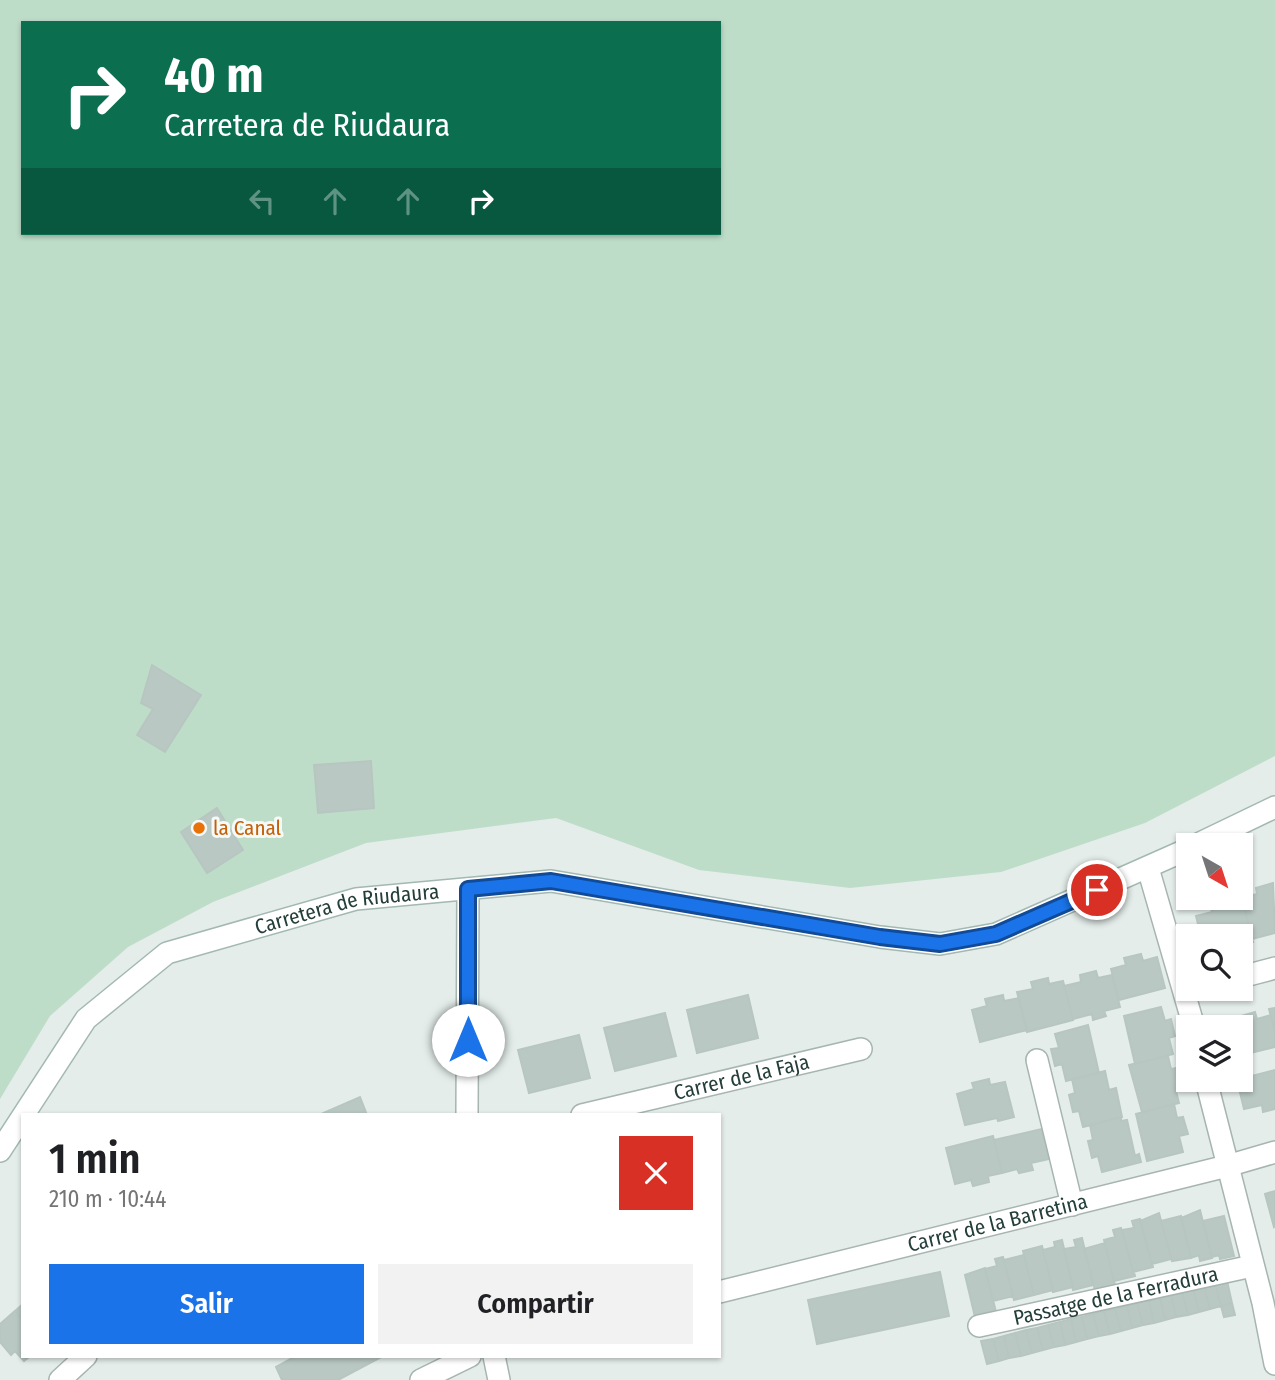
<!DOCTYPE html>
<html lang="es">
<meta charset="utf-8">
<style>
body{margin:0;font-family:"Fira Sans Condensed",sans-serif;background:#f2f2f2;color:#202124;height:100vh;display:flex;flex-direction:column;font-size:26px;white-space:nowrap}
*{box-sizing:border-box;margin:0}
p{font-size:23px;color:#757577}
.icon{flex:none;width:38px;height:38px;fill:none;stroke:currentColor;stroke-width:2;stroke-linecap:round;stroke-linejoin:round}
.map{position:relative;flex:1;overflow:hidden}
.drawer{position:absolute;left:21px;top:1113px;width:700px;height:245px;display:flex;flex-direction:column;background:#fff;border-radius:0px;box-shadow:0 2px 5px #0004}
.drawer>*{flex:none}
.guide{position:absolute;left:21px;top:21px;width:700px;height:214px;border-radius:0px;box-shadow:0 2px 5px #0004;background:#0b6e4f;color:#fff;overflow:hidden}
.needle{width:46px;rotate:141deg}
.tools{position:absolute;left:1176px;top:833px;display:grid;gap:14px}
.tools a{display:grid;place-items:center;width:77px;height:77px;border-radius:0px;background:#fff;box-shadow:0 2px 5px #0004;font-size:35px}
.pin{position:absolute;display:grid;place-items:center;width:60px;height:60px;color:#fff;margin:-30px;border:4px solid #fff;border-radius:50%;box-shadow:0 2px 7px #0007}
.me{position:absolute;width:77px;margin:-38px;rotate:0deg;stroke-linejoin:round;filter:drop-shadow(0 0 5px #0008)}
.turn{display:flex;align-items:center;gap:24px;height:147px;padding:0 28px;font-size:32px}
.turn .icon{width:91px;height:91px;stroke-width:2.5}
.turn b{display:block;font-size:49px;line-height:60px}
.lanes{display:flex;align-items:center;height:66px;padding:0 28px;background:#0003;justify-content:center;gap:35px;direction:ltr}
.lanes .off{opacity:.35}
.round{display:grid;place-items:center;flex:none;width:74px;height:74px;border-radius:0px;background:#f2f2f2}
.head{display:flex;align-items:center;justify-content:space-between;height:119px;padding:0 28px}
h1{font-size:42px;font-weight:600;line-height:52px}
.button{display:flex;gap:14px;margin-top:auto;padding:14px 28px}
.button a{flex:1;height:80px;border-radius:0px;background:#1a73e8;color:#fff;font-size:28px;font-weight:600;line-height:80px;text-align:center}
.button a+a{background:#f2f2f2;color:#202124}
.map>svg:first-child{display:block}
.green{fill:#beddc9;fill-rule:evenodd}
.building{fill:#b9c8c3;stroke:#b7c6c1;stroke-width:2}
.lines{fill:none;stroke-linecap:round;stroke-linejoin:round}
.street-casing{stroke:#a7b5b1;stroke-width:24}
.secondary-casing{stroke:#a3b8b2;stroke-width:24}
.street{stroke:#fff;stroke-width:21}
.secondary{stroke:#fff;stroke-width:21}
.route-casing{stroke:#114b97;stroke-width:18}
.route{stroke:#1a73e8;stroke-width:12}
.food-dot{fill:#e8710a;stroke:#f5f9f7;stroke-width:2.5}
.labels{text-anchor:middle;stroke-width:6;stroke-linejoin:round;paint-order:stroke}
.food-label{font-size:21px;fill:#c56008;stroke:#f5f9f7;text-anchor:start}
.street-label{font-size:21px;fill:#243e39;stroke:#f5f9f7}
</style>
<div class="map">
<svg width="1275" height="1380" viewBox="0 0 1275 1380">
<rect width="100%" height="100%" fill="#e4edea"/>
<path class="green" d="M0,0H1275V756L1145,823L1001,872L850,888L699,870L556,818L366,843L213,902L128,947L50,1016L0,1099ZM23,23H719V233H23Z"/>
<path class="building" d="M152,665L201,695L165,752L137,735L153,709L141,703Z
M371,761L374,808L318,813L314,765Z
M217,808L243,850L207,873L181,832Z
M1273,883L1275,933L1252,939L1242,898L1257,894L1256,888Z
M1228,899L1229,906L1243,903L1253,942L1241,946V936H1201L1196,916L1212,912L1210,903Z
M1141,954L1143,961L1157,957L1165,988L1119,1000L1111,969L1126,965L1124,958Z
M1096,971L1098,978L1112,975L1120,1007L1104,1011L1106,1016L1093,1020L1092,1014L1073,1019L1064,986L1081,982L1080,975Z
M1048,978L1049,984L1063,981L1073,1020L1027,1032L1017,992L1033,989L1031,982Z
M748,995L758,1038L697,1053L687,1010Z
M1003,995L1004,1001L1019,998L1027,1030L980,1042L972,1010L987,1006L985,999Z
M1161,1007L1165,1021L1171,1019L1175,1036L1169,1038L1173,1054L1135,1064L1124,1016Z
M1275,1008V1032L1269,1009Z
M1255,1012L1257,1019L1271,1015L1275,1032V1047L1242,1055L1245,1066L1241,1067V1027H1227L1240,1024L1238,1017Z
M665,1013L676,1056L615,1071L604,1028Z
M1088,1025L1099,1073L1066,1081L1062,1064L1055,1066L1051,1049L1059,1048L1055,1034Z
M579,1035L590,1078L529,1093L518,1050Z
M1168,1056L1171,1069L1177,1068L1181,1085L1175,1087L1179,1103L1142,1112L1129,1065Z
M1245,1066L1248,1077L1275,1070V1109L1263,1112L1262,1105L1244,1109L1237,1080H1241V1067Z
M1105,1071L1109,1090L1116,1088L1122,1117L1083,1127L1079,1111L1073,1112L1069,1095L1075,1093L1072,1079Z
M989,1079L990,1085L1005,1082L1014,1117L998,1121L997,1118L965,1125L957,1094L974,1089L972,1083Z
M360,1097L367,1115H319Z
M1174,1104L1177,1118L1183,1117L1188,1134L1179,1136L1183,1152L1147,1161L1136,1114Z
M1121,1117V1121L1127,1120L1135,1156L1139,1154L1141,1162L1102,1172L1098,1156L1092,1158L1088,1141L1093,1140L1090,1125Z
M1042,1129L1049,1159L1031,1163L1033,1170L1019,1173L1017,1169L1002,1173L994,1140Z
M993,1136L1002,1173L988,1176L989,1182L973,1186L971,1180L955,1184L946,1148Z
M1275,1191V1226L1274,1227L1265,1194Z
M1200,1210L1212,1258L1200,1261L1199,1255L1191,1258L1181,1218Z
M1159,1213L1171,1259L1152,1264L1140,1221Z
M1181,1216L1191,1258L1172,1261L1161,1221Z
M1224,1216L1234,1256L1220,1259L1219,1255L1212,1257L1203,1221Z
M1140,1219L1153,1267L1133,1272L1122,1230L1134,1228L1132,1221Z
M1121,1228L1135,1276L1114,1281L1104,1240L1115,1237L1113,1230Z
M1082,1238L1093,1285L1073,1290L1064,1249L1076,1247L1074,1240Z
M1062,1240L1073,1287L1053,1292L1043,1250L1055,1247L1054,1242Z
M1105,1243L1115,1285L1095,1290L1084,1249Z
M1042,1246L1053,1290L1034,1295L1023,1251Z
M1024,1255L1034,1295L1014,1300L1004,1260Z
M1003,1257L1013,1296L993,1301L985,1269L997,1266L995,1259Z
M985,1268L996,1312L975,1317L965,1275Z
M940,1272L949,1316L817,1344L808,1300Z
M1227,1281L1232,1303L1221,1306L1215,1284Z
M1215,1284L1221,1306L1210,1309L1204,1286Z
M1204,1286L1210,1309L1199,1312L1193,1289Z
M1193,1289L1199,1312L1188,1315L1182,1292Z
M1182,1292L1188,1315L1176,1317L1171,1294Z
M1171,1294L1176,1317L1165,1320L1160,1297Z
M1160,1297L1165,1320L1154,1323L1149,1300Z
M1149,1300L1154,1323L1143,1325L1137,1303Z
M1137,1303L1143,1325L1132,1328L1127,1306Z
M1232,1303L1235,1315L1224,1317L1221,1306Z
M23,1304V1320L15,1311Z
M1127,1306L1132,1328L1121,1331L1115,1309Z
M1115,1309L1121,1331L1110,1334L1104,1311Z
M15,1311L23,1320V1356H30L24,1361L15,1351L11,1355L0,1342V1324Z
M1104,1311L1110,1334L1099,1336L1093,1314Z
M1093,1314L1099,1336L1087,1339L1082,1317Z
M1082,1317L1087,1339L1076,1342L1071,1319Z
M1071,1319L1076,1342L1065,1345L1060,1322Z
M1060,1322L1065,1345L1054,1347L1048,1325Z
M1048,1325L1054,1347L1043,1350L1037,1328Z
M1037,1328L1043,1350L1032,1353L1026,1330Z
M1026,1330L1032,1353L1021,1356L1015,1333Z
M1015,1333L1021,1356L1009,1358L1004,1336Z
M1004,1336L1009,1358L999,1361L993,1339Z
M993,1339L999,1361L987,1364L981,1341Z
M296,1356H383L338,1380H282L276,1367Z"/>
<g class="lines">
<defs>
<g id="street">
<path d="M1148,868L1194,1027"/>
<path d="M1241,977L1275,968"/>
<path d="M1037,1060L1072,1205"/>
<path d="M1206,1080L1263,1303L1275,1364"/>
<path d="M467,1115L468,889"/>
<path id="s1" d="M582,1115L861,1049"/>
<path id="s2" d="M719,1292L1227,1166L1275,1152"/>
<path id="s3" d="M979,1326L1252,1266"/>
<path d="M494,1356L499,1380"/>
<path d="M60,1380L86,1356"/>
<path d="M421,1380L470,1356"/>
</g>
<g id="secondary">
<path d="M1196,845L1275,807"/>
<path id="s4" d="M0,1151L86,1019L167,953L356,899L551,881L880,937L940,944L996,934L1188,849"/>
</g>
</defs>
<use href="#street" class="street-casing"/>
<use href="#secondary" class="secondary-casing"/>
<use href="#street" class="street"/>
<use href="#secondary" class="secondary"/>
</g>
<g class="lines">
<defs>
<path id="route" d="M468,1040V889L551,881L880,937L940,944L996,934L1097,890"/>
</defs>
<use href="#route" class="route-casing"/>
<use href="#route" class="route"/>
</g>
<circle class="food-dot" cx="199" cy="828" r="7"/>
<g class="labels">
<g class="food-label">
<text x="213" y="835">la Canal</text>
</g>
<g class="street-label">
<text dy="7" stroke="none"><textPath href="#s4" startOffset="448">Carretera de Riudaura</textPath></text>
<text dy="7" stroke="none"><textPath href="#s1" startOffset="164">Carrer de la Faja</textPath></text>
<text dy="7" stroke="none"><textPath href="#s2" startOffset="287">Carrer de la Barretina</textPath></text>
<text dy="7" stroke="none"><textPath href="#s3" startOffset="140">Passatge de la Ferradura</textPath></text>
</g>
</g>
</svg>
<div class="tools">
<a><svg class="needle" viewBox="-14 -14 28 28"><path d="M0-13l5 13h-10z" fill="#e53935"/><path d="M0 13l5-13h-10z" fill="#757577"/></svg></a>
<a><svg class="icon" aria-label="search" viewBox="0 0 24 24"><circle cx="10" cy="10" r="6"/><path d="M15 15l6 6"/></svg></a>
<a><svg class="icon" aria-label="layers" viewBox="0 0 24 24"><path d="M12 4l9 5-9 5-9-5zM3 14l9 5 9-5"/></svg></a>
</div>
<div class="pin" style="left:1097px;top:890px;background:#d93025"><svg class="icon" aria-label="arrive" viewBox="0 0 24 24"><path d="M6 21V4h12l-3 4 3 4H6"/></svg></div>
<svg class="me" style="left:468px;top:1040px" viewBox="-20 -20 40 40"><circle r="19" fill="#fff"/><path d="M0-13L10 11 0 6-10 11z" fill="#1a73e8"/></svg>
<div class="guide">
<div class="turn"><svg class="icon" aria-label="right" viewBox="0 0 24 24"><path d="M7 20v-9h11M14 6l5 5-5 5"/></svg><div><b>40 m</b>Carretera de Riudaura</div></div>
<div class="lanes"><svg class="icon off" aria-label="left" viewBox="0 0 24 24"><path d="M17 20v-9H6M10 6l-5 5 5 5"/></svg><svg class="icon off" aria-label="ahead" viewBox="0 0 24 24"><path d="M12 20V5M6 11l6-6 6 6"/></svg><svg class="icon off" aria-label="ahead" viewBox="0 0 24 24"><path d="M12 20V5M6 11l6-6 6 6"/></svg><svg class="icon" aria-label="right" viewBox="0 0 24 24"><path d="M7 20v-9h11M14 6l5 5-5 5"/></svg></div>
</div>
<section class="drawer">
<div class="head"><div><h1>1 min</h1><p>210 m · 10:44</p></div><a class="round" style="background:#d93025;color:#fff"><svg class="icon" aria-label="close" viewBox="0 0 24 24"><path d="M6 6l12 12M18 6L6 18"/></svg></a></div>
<div class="button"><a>Salir</a><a>Compartir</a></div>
</section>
</div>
